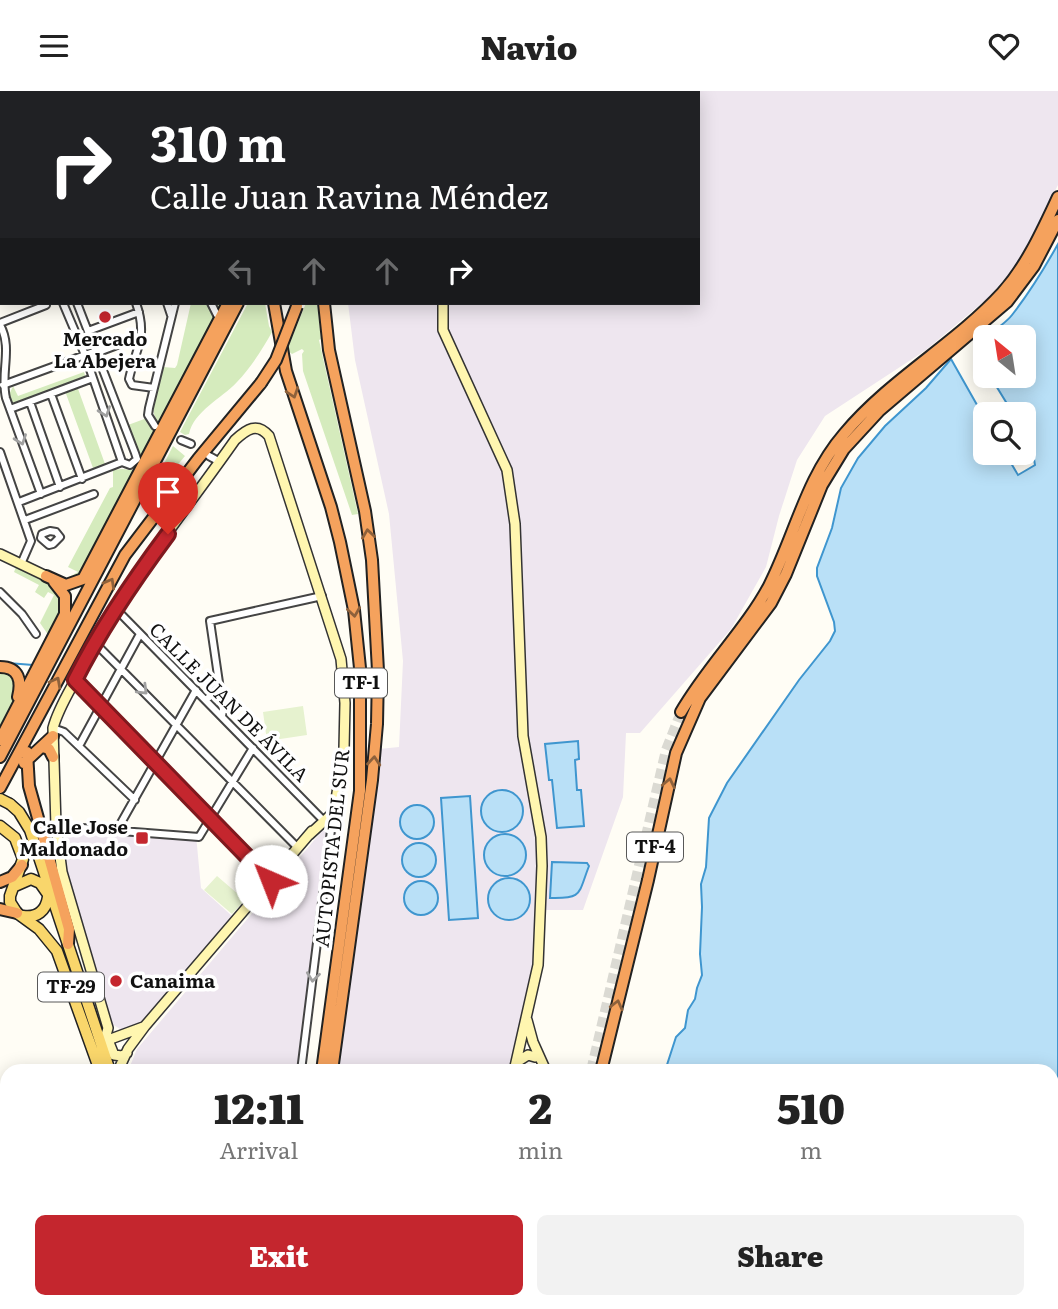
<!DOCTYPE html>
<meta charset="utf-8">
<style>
body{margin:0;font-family:Literata,serif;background:#f2f2f2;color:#222;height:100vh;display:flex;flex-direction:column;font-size:26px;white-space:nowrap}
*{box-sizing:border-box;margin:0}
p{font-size:23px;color:#767676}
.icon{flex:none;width:38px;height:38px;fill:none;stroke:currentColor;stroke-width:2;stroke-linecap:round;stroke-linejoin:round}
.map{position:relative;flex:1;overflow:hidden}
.details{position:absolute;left:0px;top:973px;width:1059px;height:245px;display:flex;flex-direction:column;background:#fff;border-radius:21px 21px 0 0;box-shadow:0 4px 18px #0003}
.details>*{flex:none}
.top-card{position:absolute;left:0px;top:0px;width:700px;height:214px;box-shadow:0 4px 18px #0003;background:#202124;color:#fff;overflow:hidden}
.needle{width:46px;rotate:330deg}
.controls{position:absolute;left:973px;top:234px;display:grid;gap:14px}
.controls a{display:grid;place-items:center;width:63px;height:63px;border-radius:10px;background:#fff;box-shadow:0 4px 18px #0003;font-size:35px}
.pin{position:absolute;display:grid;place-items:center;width:60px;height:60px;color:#fff;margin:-72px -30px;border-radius:50% 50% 50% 0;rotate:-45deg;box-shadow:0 0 7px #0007}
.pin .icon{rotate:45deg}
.me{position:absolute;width:77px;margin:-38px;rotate:316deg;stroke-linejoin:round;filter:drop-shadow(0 0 5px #0008)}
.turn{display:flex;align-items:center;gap:24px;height:147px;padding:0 35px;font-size:32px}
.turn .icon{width:91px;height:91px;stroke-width:2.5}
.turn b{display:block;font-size:49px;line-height:60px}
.lanes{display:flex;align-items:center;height:66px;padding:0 35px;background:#0003;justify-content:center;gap:35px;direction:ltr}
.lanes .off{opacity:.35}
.eta{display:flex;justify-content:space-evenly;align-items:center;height:119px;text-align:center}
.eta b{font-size:42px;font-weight:800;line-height:49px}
.cta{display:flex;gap:14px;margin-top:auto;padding:14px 35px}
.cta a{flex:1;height:80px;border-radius:10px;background:#c4262e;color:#fff;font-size:28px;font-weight:800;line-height:80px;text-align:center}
.cta a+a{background:#f2f2f2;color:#222}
header{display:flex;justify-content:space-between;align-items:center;height:91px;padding:0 35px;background:#fff;font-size:32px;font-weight:800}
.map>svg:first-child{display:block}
.industrial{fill:#eee6ef}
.green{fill:#d5ebbd}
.cemetery{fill:#d9e3c4}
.pitch{fill:#e6f2cf}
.water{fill:#b9e0f7;stroke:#3f96cf;stroke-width:2}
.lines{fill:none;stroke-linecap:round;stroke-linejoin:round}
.stream{stroke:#3f96cf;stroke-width:2}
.highway-tunnel{stroke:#dbdad3;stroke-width:10;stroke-dasharray:10 5;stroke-linecap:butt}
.street-casing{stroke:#444;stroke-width:10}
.secondary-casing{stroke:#333;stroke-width:12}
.primary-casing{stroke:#222;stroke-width:13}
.highway-casing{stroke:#222;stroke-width:14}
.street{stroke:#fff;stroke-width:6}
.secondary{stroke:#fff6b0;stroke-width:9}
.primary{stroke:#f9d66b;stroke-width:10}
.highway{stroke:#f5a25d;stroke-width:10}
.primary-bridge-casing{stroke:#222;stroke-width:13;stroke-linecap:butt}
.highway-bridge-casing{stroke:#222;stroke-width:14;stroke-linecap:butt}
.primary-bridge{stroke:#f9d66b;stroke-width:10}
.highway-bridge{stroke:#f5a25d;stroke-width:10}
.oneway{stroke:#8e613b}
.oneway2{stroke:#a0a0a0}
.route-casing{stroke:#7f191e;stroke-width:18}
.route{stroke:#c4262e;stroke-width:12}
.poi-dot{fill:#c4262e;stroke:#fff;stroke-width:2.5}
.labels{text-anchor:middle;stroke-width:7;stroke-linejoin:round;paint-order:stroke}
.shield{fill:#fff;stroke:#585858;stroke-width:2}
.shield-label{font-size:18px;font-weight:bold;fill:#111}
.poi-label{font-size:19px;font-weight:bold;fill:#111;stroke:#fff}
.street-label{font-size:19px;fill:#111;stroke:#fff}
</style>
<header><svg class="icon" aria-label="menu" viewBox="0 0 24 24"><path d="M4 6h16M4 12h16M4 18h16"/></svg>Navio<svg class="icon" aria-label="heart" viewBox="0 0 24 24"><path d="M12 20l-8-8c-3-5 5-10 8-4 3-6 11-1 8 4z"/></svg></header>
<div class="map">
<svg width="1058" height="1218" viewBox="0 0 1058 1218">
<rect width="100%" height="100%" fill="#fffdf5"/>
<path class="industrial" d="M393,0H1058V94L1016,175L988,207L926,259L825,325L797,369L779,425L766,476L731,538L640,642H626L623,706L583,819H536L534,862L528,906L511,980H337L379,658L399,656L403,570L389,423L355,269L348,212H698V2H392Z
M59,734L196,744L201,797L232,825L139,936L125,941L112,933L65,775Z
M337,738L304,980H128L137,958L322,740Z
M368,1211H444L439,1218H368Z"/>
<path class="green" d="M191,212H222L159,332C146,319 159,292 163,276L175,277L177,274Z
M248,212H265L269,235L272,241C262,259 251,276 237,291C221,308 194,320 189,343L185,344L180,341Z
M306,212H317L321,248L319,249L358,423L352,424L303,280L302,263L304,260L302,258L292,263L287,259Z
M84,281L86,288L13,315L9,304L13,295L18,305Z
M77,295L105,373L93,377L65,300Z
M147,327L148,331L155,339L139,368L128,334Z
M173,355L185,365L155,401L148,404Z
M122,378L135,379L80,483L75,487L65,488L78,481L68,476L110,397L113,396V379Z
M16,476L56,496L63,516L49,545L40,532L54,504L48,501L44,507L35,501L39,494L14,481Z
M0,581H7L15,589L14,606L0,643Z"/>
<path class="cemetery" d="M7,1130V1211H148V1218H0V1131Z"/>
<path class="pitch" d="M303,615L307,644L267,650L263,621Z
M217,785L245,809L232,823L204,799Z"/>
<path class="water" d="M1058,153V1218H689L686,1212H675L672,1216L661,1211H1052V980H665L676,946L685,937L688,919L695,908L697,897L702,884L700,863L702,816L701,793L706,776L709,727L727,692L799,589L830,550L835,540L834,531L817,485V477L832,437L841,397L858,367L885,335L926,297L951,268L985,328V362H1005L1018,384L1035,374L1032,356L1024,340V324H1014L990,285H1024V247H989C995,237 1005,233 1012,224C1030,201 1044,178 1058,153Z
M578,650L579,668L575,669L577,699H581L584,735L557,737L552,689H549L545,653Z
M481 720a21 21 0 1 1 42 0a21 21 0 1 1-42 0Z
M470,705L478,827L449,829L441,707Z
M400 731a17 17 0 1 1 34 0a17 17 0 1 1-34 0Z
M484 764a21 21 0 1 1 42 0a21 21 0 1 1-42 0Z
M402 769a17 17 0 1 1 34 0a17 17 0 1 1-34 0Z
M552,771L587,772L589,775C578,803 583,808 550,807Z
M488 808a21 21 0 1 1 42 0a21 21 0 1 1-42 0Z
M404 807a17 17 0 1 1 34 0a17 17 0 1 1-34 0Z"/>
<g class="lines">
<path class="stream" d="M8,572L33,574
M0,1038L7,1040"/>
<path class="highway-tunnel" d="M334,2L335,0
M591,980L666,659L681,621"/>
<defs>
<path id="street" d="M291,0L294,2
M66,2L69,0
M156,2L157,0
M328,2L329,0
M0,33L2,34
M0,155L2,154
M63,212L85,264L122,371L130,374L137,368L135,362L77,212
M136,212C148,246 136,256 129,288L132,294L154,297
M167,212L171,224
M211,212L217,224
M0,232L46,214
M0,234C13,257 0,282 6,307L41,403
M88,240L139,221
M96,262L133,248
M3,294L96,260
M51,303L82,388
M30,311L60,396
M10,318L93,287
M155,335L148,324L149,317L175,212
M181,349L191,353
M0,361L31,450L21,473
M209,365L220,371
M19,411L122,371
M25,429L94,403
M50,440L56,441L60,446L53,453L49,454L41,447L42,443Z
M0,501L22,523L36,543
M115,517L321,727
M94,551L298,757
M75,589L271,790
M206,609L220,596
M222,625L223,619L210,530L322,505
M53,637L64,641L135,709
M79,655L140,543
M56,735L199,746L253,657
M117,739L196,599
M301,980L333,723
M157,1211L158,1218"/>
<path id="secondary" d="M437,0V2
M559,2V0
M443,212V239L507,379L515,433L523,645L541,746L542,775L538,874L514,980
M0,463L46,485
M527,929L533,951L546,980
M108,949L143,936
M127,962L122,965L114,964L106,944L108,937L62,781L56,735L53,637C58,618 69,601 78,584C120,499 181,426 235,349C247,338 257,331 269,345L341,568L345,612L344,658L334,721L309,744
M517,971L528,964L535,966
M118,980L128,958L145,935L312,740
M444,1218L448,1211
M500,1218L503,1211"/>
<path id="primary" d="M10,713L19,721L30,739L110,980
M0,735L15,747L23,768L10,805V811L17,822L39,838L57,860L100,980
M15,795L31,788L40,792L47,802
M23,825C37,827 46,820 48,806
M182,1211L184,1218
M190,1211L192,1218"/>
<path id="highway" d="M350,2L351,0
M377,2V0
M274,212L286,280L331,416L340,451L354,519L360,577V700L322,980
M324,212L329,259L365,420L372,469L378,580L377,633L372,689L332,980
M46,485L66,494L83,488L228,212
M0,576C19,576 22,590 18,606
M681,621C707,576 746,538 769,495C795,444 806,387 844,343C890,288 954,254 1002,202C1027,174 1042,140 1058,106
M0,649L65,523V505L54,491
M43,656L49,658L53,666
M27,661L29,695L69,838L68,853
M0,666L238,212
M24,672L53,645
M0,697L125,464L198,368L261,292
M0,791L12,786L22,774
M0,818L17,822
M601,980L648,789L676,662L700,607L771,512L786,483L822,394L844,358L879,320L1007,211L1034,175L1058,129
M549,1211V1218
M232,1218L235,1211
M289,1218L290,1211
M299,1218L300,1211
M356,1218L357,1211
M520,1218L524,1211
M530,1218L533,1211"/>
</defs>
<use href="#street" class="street-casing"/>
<use href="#secondary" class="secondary-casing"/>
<use href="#primary" class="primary-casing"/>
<use href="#highway" class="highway-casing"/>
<use href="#street" class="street"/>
<use href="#secondary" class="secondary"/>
<use href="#primary" class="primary"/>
<use href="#highway" class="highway"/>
<defs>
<path id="primary-bridge" d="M0,708L10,713"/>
<path id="highway-bridge" d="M261,292L276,269L297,215"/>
</defs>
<use href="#primary-bridge" class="primary-bridge-casing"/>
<use href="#highway-bridge" class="highway-bridge-casing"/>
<use href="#primary-bridge" class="primary-bridge"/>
<use href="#highway-bridge" class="highway-bridge"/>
</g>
<defs><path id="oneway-chevron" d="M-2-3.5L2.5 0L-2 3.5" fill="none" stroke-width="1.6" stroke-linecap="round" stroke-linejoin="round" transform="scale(1.75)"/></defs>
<g class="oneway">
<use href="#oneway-chevron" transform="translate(293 302) rotate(72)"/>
<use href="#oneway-chevron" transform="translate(368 443) rotate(-98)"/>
<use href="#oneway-chevron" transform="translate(110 492) rotate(-61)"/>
<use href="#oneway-chevron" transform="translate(354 521) rotate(82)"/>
<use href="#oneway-chevron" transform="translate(56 591) rotate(-62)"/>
<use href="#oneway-chevron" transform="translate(374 670) rotate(-85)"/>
<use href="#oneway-chevron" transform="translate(669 692) rotate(-78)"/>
<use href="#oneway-chevron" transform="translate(617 914) rotate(-76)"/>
</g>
<g class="oneway2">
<use href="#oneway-chevron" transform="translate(105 321) rotate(70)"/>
<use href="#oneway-chevron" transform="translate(21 349) rotate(70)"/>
<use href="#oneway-chevron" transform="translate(143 599) rotate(45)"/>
<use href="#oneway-chevron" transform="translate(313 886) rotate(97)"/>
</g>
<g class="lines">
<defs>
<path id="route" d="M168,443C133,490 101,537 75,589L271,790"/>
</defs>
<use href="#route" class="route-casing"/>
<use href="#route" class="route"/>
</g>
<g class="poi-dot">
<circle cx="105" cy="226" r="7"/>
<rect x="135" y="740" width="14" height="14" rx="3.5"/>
<circle cx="116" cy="890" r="7"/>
</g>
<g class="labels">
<g class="shield">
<rect x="335" y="577.5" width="52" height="29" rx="5"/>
<rect x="627" y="741.5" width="56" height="29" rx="5"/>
<rect x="38" y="881.5" width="66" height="29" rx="5"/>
</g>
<g class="shield-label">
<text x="361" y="598">TF-1</text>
<text x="655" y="762">TF-4</text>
<text x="71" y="902">TF-29</text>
</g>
<g class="poi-label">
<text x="105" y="255">Mercado<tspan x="105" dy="22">La Abejera</tspan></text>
<text x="128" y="743" text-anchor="end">Calle Jose<tspan x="128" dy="22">Maldonado</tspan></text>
<text x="130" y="897" text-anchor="start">Canaima</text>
</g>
<g class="street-label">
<text transform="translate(229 611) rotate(45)" y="7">CALLE JUAN DE ÁVILA</text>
<text transform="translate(332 757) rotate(-84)" y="7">AUTOPISTA DEL SUR</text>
</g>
</g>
</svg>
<div class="controls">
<a><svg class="needle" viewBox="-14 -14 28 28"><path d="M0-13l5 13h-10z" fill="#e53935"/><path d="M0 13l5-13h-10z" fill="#767676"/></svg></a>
<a><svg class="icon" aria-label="search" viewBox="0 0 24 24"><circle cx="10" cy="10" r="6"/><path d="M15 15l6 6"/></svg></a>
</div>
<div class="pin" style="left:168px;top:443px;background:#d93025"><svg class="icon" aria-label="arrive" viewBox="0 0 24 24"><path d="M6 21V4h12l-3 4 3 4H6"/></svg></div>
<svg class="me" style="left:271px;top:790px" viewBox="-20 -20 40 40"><circle r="19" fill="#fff"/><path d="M0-13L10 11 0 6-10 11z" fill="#c4262e"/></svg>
<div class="top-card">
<div class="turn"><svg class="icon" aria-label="right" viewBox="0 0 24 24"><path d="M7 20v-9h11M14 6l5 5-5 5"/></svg><div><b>310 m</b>Calle Juan Ravina Méndez</div></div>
<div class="lanes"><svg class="icon off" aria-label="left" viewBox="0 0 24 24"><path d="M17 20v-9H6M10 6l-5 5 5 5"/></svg><svg class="icon off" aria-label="ahead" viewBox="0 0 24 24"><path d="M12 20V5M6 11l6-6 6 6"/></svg><svg class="icon off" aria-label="ahead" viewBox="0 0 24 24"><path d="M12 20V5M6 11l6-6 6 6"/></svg><svg class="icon" aria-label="right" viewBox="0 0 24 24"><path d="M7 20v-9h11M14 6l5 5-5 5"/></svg></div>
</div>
<section class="details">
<div class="eta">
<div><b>12:11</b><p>Arrival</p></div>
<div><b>2</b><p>min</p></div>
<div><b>510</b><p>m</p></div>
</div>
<div class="cta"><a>Exit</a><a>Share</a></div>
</section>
</div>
